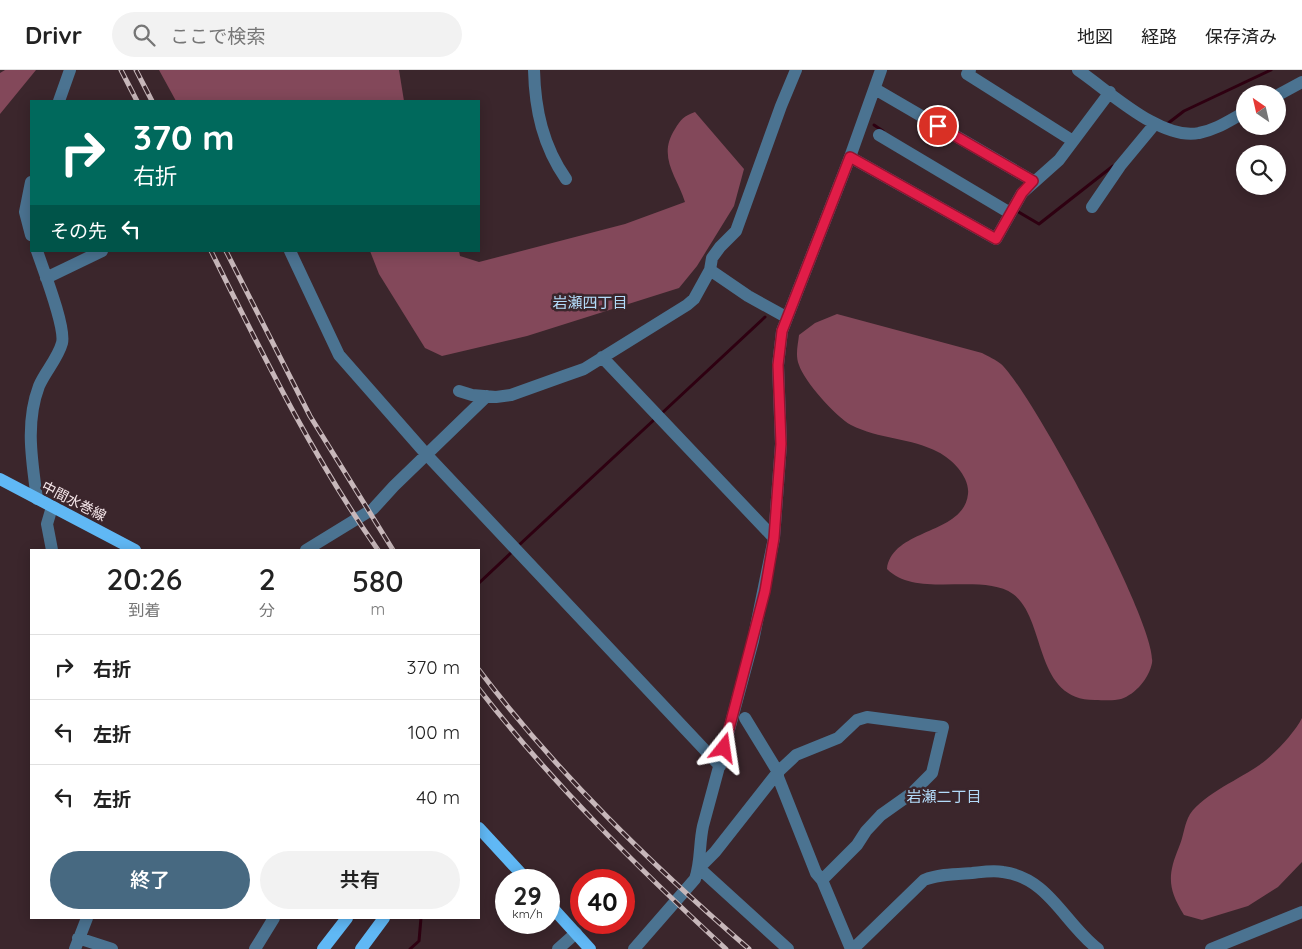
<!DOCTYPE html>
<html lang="ja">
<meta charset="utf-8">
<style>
body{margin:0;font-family:Quicksand,"Noto Sans JP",sans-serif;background:#f2f2f2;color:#222;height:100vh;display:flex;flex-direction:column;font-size:19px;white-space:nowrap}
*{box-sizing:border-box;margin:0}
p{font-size:16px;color:#767676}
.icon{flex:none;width:28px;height:28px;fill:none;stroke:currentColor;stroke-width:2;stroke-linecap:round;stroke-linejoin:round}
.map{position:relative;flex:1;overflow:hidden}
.side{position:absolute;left:30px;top:479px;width:450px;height:370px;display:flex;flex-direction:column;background:#fff;border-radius:0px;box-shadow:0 2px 12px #0003}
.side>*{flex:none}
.top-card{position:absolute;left:30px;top:30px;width:450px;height:152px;border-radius:0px;box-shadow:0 2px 12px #0003;background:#00695c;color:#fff;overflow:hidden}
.needle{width:32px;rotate:326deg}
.tools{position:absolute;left:1236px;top:15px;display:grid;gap:10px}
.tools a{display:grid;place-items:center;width:50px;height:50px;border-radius:50%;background:#fff;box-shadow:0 2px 12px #0003;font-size:25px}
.speed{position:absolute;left:495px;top:799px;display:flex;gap:10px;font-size:25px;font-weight:700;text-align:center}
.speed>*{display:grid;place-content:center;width:65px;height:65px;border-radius:50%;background:#fff;box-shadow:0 2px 12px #0003;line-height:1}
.speed small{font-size:12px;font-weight:400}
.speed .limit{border:8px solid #d22;background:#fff;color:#111}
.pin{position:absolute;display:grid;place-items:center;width:42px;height:42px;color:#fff;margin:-21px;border:2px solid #fff;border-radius:50%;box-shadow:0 1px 5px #0007}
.me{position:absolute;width:55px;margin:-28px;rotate:15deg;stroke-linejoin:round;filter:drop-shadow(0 0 4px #0008)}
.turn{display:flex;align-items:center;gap:18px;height:105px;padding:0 20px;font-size:22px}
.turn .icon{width:65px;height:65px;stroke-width:2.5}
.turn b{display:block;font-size:35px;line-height:42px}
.then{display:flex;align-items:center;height:48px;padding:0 20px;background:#0003;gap:10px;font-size:19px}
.eta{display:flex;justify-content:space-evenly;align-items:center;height:85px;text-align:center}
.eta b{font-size:30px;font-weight:600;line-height:35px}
.primary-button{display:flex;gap:10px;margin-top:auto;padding:10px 20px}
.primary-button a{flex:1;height:58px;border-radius:30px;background:#476981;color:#fff;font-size:20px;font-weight:600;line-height:58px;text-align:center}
.primary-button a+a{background:#f2f2f2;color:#222}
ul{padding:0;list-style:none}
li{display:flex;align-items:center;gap:15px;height:65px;padding:0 20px;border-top:1px solid #e0e0e0}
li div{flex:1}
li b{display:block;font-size:19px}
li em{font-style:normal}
header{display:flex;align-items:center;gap:30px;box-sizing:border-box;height:70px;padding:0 25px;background:#fff;border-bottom:1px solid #e0e0e0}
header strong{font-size:24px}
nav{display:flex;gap:28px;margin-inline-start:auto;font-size:18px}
.search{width:350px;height:45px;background:#f2f2f2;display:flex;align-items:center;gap:12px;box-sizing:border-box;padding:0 18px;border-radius:28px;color:#767676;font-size:19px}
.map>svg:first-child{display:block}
.forest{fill:#83485a}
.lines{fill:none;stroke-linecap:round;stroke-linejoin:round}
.stream{stroke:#2e0011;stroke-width:3}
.minor{stroke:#4b7391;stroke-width:12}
.major{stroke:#60b8f5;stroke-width:12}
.rail-casing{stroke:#c7b7ba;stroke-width:5}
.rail{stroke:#3b262c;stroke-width:3;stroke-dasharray:9;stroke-linecap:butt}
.route-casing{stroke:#92132f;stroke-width:12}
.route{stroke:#e11d48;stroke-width:9}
.labels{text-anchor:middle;stroke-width:5;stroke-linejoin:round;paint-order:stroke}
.street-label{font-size:14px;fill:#f6e7ea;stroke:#3b262c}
.neighbourhood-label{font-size:15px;fill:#b3dbfa;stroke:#3b262c}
</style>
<header>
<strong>Drivr</strong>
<div class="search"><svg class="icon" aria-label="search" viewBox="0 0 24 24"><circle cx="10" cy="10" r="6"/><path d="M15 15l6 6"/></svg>ここで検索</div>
<nav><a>地図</a><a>経路</a><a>保存済み</a></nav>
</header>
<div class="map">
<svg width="1302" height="879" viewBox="0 0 1302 879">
<rect width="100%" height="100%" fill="#3b262c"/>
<path class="forest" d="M5,0H36L0,44V3Z
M159,0H399L404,31H176Z
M695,42L744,99L734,136L697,196L679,218L527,266L442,286L425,278L379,204L370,181H459L460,186L479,192L625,154L685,132C677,106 657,87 675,59C681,49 684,46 695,42Z
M837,244L982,283C988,286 996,290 1001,294C1032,322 1158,557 1152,593C1149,608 1136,624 1121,629C1114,631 1102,630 1095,630C1033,630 1047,549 1013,524C982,502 916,529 887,499C892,458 964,465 968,424C970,407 952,389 938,382C912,368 878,369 851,355C836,347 804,311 799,295C795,285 798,275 799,265L815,253Z
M1302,648V792L1278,817L1248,836L1202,850L1184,845C1168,819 1167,806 1179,777C1183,768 1184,757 1188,748C1197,728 1237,710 1255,698C1271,688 1294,664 1302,648Z"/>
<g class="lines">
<path class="stream" d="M1167,54L1184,41L1271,0
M874,55L883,61
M1015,140L1039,154L1113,96
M661,344L765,247
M518,476L656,348
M479,513L513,481
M410,879L419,871L421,848"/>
<path class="minor" d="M534,0C535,40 543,76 566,109
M970,0L967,4L1073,71
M1078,0C1109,21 1161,71 1199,63C1216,60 1230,50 1245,42
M875,19L1033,111
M1278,25L1302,12
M59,31L70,0
M879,65L1010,143
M850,87L996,169L1022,123L1059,90L1110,22
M31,112L25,142L31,165
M1092,137L1120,96L1154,55
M37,181C43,199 66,257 62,273C58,288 45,302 39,316C25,353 32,391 37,429
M290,181L339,285L426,384L720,696
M710,200L748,226L786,247
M46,208L102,181
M602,287L774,468
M459,321L472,325L496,327L511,325L564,306L584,299L687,235L694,229L710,200L712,188L720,177L736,161L781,36L796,0
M52,480L47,454L52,437
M306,480L373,439L394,416L487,326
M745,648L778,702V707L816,803L822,810
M78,868L112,879
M75,879L87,848
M255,879L274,848
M558,879L576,863
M634,879L695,809C701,792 699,774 703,756L753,571L774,468L781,374L778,295L782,261L850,87L881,0
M788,879L699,798L715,782L778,702L796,685L838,668L857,650L867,647L943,657L932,703L912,723L881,745L866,761L857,775L822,810L851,879
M853,879L924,810C939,804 956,804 972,803C982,802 993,800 1003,802C1049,808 1064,853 1098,879
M1211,879L1302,842"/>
<path class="major" d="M0,409L135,480
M479,758L527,810
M549,834L590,879
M323,879L347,848
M361,879L384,848"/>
<defs>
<path id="rail" d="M121,0L137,31
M136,0L152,31
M211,181C262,283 312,386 378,480
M226,181L310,346L393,480
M479,600C557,703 651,794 749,879
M479,619C552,713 638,798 726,879"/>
</defs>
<use href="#rail" class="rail-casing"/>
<use href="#rail" class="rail"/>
</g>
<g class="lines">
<defs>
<path id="route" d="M724,678L765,521L774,468L781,374L778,295L782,261L850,87L996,169L1022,123L1033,111L938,56"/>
</defs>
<use href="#route" class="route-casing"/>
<use href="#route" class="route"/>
</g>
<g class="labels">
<g class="street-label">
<text transform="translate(74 431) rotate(27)" y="5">中間水巻線</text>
</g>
<g class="neighbourhood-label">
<text x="590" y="238">岩瀬四丁目</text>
<text x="944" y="732">岩瀬二丁目</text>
</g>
</g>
</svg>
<div class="tools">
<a><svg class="needle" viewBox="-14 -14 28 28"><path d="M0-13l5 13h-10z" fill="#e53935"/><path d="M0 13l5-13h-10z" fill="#767676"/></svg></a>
<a><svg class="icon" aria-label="search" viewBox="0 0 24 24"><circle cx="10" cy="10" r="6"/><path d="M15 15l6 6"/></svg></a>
</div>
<div class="speed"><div>29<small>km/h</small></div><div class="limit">40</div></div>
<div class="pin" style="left:938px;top:56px;background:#d93025"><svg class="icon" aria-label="arrive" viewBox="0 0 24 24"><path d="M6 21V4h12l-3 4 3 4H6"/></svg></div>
<svg class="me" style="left:724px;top:678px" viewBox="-20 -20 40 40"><path d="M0-17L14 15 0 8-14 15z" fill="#e11d48" stroke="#fff" stroke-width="4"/></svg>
<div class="top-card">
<div class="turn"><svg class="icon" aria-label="right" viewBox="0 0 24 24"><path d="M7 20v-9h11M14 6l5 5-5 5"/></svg><div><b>370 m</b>右折</div></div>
<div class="then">その先<svg class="icon" aria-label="left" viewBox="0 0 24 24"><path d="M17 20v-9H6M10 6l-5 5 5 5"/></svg></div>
</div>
<section class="side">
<div class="eta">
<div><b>20:26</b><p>到着</p></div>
<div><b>2</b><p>分</p></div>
<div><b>580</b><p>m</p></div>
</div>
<ul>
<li><svg class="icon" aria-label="right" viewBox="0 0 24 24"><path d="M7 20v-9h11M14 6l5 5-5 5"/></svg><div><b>右折</b></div><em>370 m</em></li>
<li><svg class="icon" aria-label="left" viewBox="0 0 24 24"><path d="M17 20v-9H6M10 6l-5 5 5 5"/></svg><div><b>左折</b></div><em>100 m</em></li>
<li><svg class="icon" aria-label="left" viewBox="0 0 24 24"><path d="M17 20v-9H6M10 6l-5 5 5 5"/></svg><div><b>左折</b></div><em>40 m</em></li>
</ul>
<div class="primary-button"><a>終了</a><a>共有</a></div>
</section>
</div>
